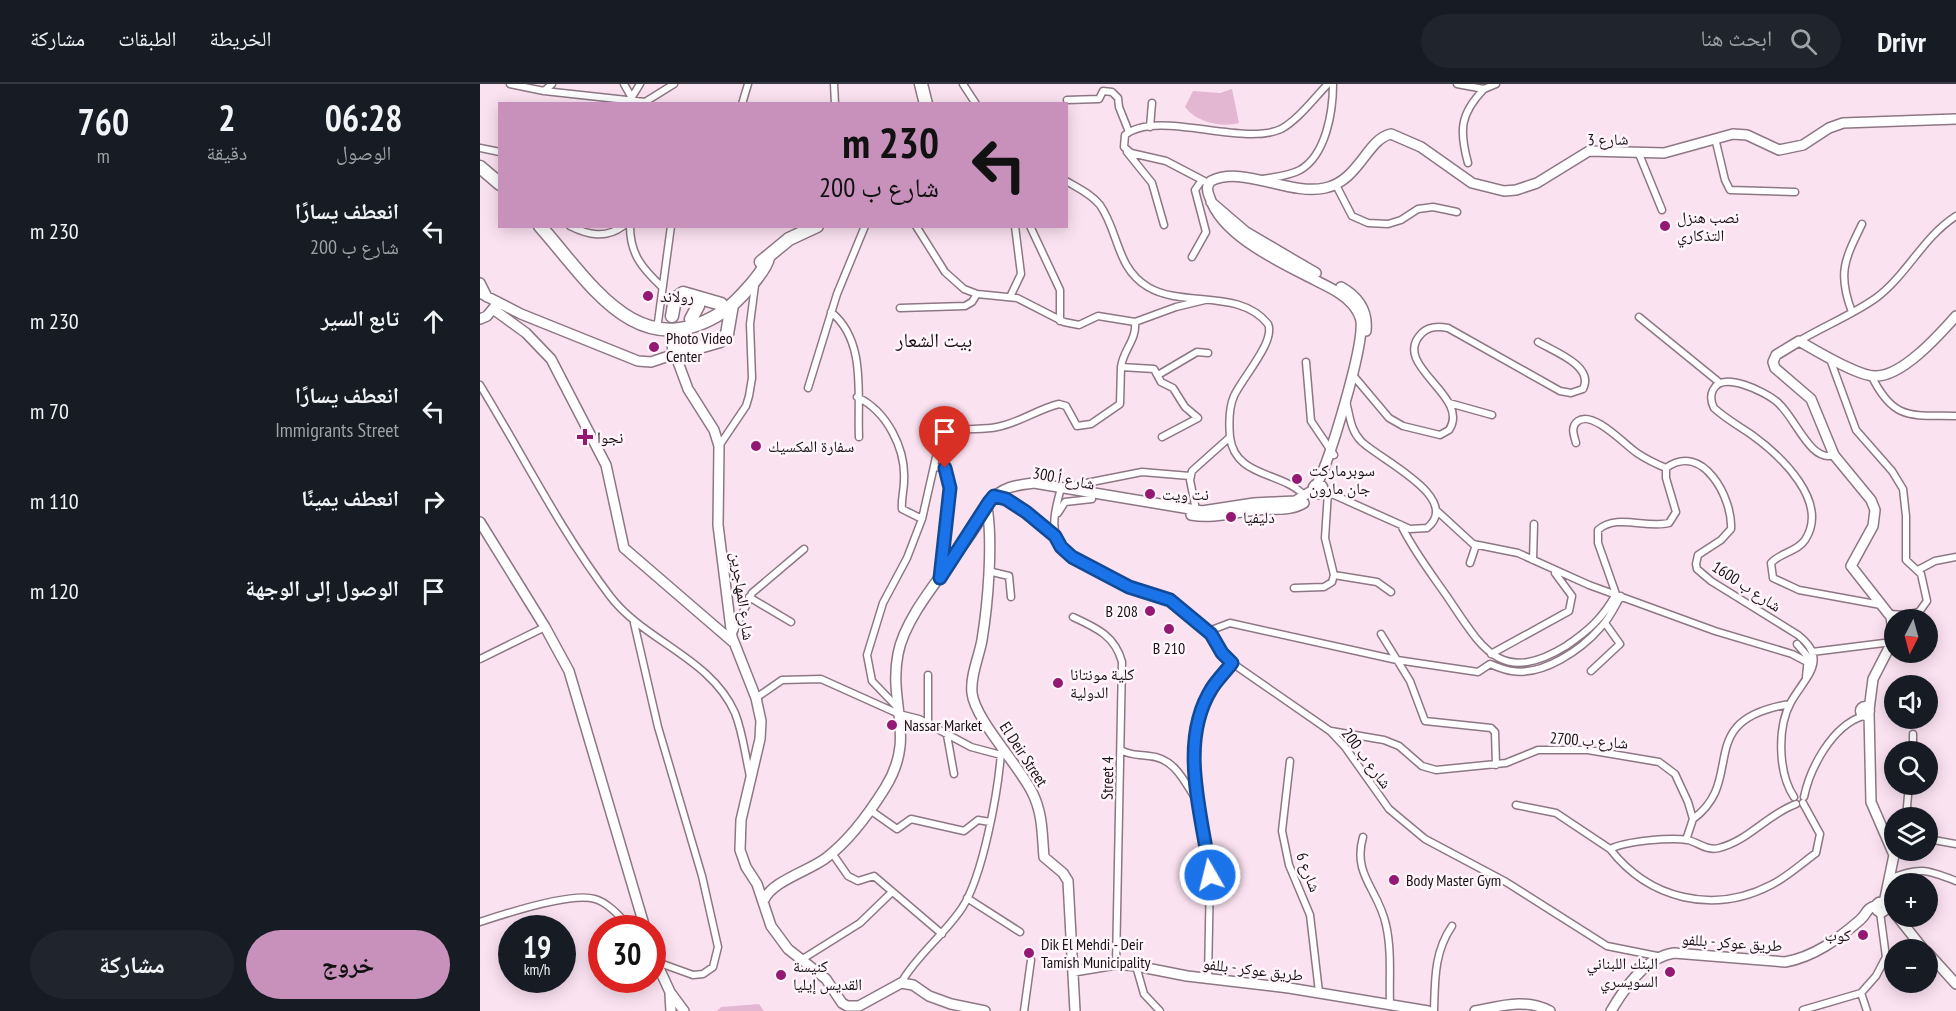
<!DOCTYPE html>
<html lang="ar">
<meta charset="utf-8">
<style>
body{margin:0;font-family:"PT Sans Narrow","Noto Naskh Arabic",sans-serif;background:#20242c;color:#f1f3f6;direction:rtl;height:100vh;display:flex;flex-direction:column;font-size:22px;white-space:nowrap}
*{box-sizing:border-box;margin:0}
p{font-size:20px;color:#9ea1a6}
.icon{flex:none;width:33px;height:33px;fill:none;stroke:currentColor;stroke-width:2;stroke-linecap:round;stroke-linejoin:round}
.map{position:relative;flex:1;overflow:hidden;direction:ltr}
.panel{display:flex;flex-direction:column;background:#171b24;width:480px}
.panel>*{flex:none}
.hud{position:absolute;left:18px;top:18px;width:570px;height:126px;border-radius:0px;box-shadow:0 3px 15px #0003;direction:rtl;background:#c791bc;color:#111;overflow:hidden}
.needle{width:39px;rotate:186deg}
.buttons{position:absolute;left:1404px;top:525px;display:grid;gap:12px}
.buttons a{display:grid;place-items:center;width:54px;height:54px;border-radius:50%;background:#171b24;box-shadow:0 3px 15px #0003;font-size:30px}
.speed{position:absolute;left:18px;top:831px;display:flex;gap:12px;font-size:30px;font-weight:700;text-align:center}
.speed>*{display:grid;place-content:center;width:78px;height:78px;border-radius:50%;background:#171b24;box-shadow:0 3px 15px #0003;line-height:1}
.speed small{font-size:15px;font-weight:400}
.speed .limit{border:9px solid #d22;background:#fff;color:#111}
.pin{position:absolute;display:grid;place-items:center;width:51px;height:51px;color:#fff;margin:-62px -26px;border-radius:50% 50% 50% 0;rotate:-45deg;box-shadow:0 0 6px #0007}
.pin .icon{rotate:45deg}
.me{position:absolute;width:66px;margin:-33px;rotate:352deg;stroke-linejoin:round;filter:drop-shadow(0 0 4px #0008)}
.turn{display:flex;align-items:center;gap:21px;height:126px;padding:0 30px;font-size:27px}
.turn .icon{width:78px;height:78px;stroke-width:2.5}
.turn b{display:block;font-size:42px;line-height:51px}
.eta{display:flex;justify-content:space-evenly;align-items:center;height:102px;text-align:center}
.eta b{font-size:36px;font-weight:700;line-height:42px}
.primary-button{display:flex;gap:12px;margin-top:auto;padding:12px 30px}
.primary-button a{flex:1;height:69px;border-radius:36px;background:#c791bc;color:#111;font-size:24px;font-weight:700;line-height:69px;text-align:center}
.primary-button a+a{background:#20242c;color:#f1f3f6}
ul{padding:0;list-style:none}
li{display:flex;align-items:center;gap:18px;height:90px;padding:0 30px}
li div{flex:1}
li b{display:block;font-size:22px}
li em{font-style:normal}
header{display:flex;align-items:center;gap:36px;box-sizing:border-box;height:84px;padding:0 30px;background:#171b24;border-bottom:2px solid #363941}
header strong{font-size:28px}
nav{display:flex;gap:33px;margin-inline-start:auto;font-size:21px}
.search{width:420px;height:54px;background:#20242c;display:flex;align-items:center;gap:15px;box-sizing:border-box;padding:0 21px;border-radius:33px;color:#9ea1a6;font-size:22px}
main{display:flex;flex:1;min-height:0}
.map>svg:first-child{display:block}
.green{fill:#e3b7d1}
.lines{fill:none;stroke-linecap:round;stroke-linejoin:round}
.street-casing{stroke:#8d7784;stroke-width:9}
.secondary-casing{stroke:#8d7784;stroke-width:12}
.highway-casing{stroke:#8d7784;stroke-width:15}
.street{stroke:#fff;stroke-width:6}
.secondary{stroke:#fff;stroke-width:9}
.highway{stroke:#fff;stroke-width:12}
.route-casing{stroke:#114b97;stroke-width:15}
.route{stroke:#1a73e8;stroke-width:10}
.poi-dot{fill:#941974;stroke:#fff5fa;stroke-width:2}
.labels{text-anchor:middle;stroke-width:5;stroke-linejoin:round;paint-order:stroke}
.street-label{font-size:16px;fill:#191116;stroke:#fff5fa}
.poi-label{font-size:16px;fill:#191116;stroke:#fff5fa;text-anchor:start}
.quarter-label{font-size:20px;fill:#191116;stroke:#fff5fa}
</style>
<header>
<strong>Drivr</strong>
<div class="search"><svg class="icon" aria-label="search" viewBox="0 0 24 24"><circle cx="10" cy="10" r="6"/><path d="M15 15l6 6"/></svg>ابحث هنا</div>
<nav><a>الخريطة</a><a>الطبقات</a><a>مشاركة</a></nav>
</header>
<main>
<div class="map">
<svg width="1476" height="927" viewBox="0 0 1476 927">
<rect width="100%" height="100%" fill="#fbe2f1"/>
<path class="green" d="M752,5L759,39C742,44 716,38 705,23L713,7L740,9Z
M279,920L284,927H237L241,923Z"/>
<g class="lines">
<defs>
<path id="street" d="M30,0L64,7L165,18L194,0
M144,0L153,16
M354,0L355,20
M483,0L496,20
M977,0L1004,5L1016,0
M64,7L72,0
M152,13L160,0
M587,16L619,15L623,7L632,8L638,14L639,23L649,48
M262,20L268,0
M670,43L672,19
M1235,54L1245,96L1250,106L1315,108
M0,64L20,68
M647,68L672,99L684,141
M1159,70L1182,126
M988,79C979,46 980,30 1004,5
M783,95C794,93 809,92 820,86C846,71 853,28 853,0
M586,97C598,104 611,110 620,121C639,148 636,184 668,203C703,224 759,204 788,240C796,257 762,294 754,312C749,323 749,341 750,353C755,394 802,387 825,412
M728,99L686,77L651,69L644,63L645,51C678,25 762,63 801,45C818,36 834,14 848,0
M856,101L872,132L888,139L908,140L921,136L938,125L953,123L977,128
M90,142C108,151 126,155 143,142
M150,142C150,170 162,184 181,202
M436,142L465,188L484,205L497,210L537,214L584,238L599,241L618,232L655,238L696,223L725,216
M550,142L580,206V237
M712,173L726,148L715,106L722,96
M530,213L541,190L535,142
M420,224L485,222L492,218L497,210
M351,228C387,257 377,312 379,353
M1372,228C1357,189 1365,175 1382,140
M1159,233L1240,299
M178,238L191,142
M655,238C657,256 643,266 641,283L674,285L681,298L693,304L705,323L718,334L682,353
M1319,257C1344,242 1372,231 1396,214C1427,191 1443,153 1476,132
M1350,275L1376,346L1412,387L1423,405L1426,432V476L1441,490L1447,517L1439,528L1426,531L1409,530
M826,278L831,337L854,371
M872,290L909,334L923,342L960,351L969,346C992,312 909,281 942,249C949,242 958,242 968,244L1080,307L1091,309L1103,305C1115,282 1073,267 1058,258
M678,291L717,268L728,269
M1392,293C1414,337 1431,331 1476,332
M0,301C43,371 80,446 130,512C164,557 231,574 255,629C263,649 265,671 270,692
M328,304L357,210L385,142
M377,313C407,327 426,365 424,397C424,406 421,416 422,425L442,435
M969,319L1012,331
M1096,359C1094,351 1090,343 1098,337C1113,326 1145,361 1157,369C1166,375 1176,380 1186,384
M239,362L266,322L269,312L272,294L270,240L275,201
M1354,371C1330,380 1314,330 1296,317C1285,308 1242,286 1233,306C1230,312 1231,318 1234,324C1246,335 1259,342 1272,351C1301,372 1350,418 1325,456C1317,468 1301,468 1291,479L1293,494L1319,506L1401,521
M455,383L465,384L470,404L460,490
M710,392L662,388L581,404C569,447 570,461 610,483C623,491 637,500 652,504C665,509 679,509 691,517C704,525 720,538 730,550C739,559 743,570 752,579L850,647L865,663L909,725L945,755L1026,798L1127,862L1177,872
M843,406L930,445L947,444C984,414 897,374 881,357C870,346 870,331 866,318
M515,412L541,424L575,452
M716,426L710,396L712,387L750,353
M956,426L993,460L1038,469L1109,501L1235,547L1312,570L1329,579
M578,429L585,418L612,415
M921,441C933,466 950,488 966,511C1001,562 1019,603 1086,562C1108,547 1123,534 1136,510
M1053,476L1054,440
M990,479L996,461
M1438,486L1455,477L1476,473
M508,487L529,492L531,513
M854,491L897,498L911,508
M814,504L844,503L852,498L854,491L845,454L848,408
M1136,510L1118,459V446C1136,429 1167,445 1189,439L1196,428L1186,394V384C1223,357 1253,415 1251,445L1241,456L1218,471L1216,480L1217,485L1231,497L1318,551C1350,576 1325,593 1311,618C1297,643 1298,689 1314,713
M269,513L311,538
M593,533C617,544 635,552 642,578L636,880
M154,539L178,643L222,792L238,863L233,883L223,890L213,891L177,878
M253,549L272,509L324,465
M731,550L734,545L750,539L917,576L998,588L1010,580C1018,583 1024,586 1032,587C1063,592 1101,566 1121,543C1130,534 1135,522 1141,512
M901,550L930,597L945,637L1011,644L1015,648L1016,681
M1317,560L1328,573L1326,593
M1332,568L1412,558
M1011,570L1089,527L1092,512L1075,489
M0,575L65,543
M1111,587L1140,560L1125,539
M448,591V639
M276,614L302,596L341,595L419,630L439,635L491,663L521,671
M418,624L392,597L387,571L403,519L427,474L442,435L461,351C475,342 500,347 517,343C539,339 558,325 579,320L586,322L597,342L611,340L640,320L641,283
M851,647L904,656L919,662L942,682L956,686L1026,679L1058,666H1108L1179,678L1195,690L1208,718L1213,735L1206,756
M1433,650V668
M467,651L474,690
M641,666C651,672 658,670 669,672C695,674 704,697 717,717
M810,677L802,747L809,781L830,831L839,908
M1324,713C1330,684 1352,642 1383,632
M1316,720C1288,730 1268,757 1239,764C1227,767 1219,759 1208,756C1191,753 1146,757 1130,765C1169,815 1233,831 1291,801C1307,793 1321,780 1336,769L1340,750L1323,719
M1036,721L1076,729L1130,765
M390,726L417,745L431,735L484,747L498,736L510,738
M1426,734L1429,700
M1213,735C1268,695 1211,636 1310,620
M883,753C872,791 899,806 906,841C912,867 909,895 910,921
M1448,755L1476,760
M352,769L368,792L378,797L394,792L462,850
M1409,795C1439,783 1446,785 1476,797
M487,814L540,848
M0,838C24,830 92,808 115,815C129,819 141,834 151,844
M321,876L380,839L412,808
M656,882L664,910L680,927
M728,894L730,791L719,720L714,662L728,612L752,579
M421,899C437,871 464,851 482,824C503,792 518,708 521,669
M1381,909L1387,927
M1323,926L1381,909L1396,892L1406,873L1400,828
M544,927L551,876
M954,927C955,896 954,868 972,842"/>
<path id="secondary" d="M731,118L766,148L836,189
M0,199L7,213
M861,203C879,213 888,227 886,247
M0,209L41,230L158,277L171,278L195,270L208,305L234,346L239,362L238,441L252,553L276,614L281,637L280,655L261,736L260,766L266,783L277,800L291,842L308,865L346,895L362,919L367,922H379L421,899L433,901L449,912L471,920L505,927
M13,225L46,249L71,275L126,381L144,464L253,558
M0,235L7,232L16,221
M837,400C850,375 884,263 881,237C880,231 876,225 873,221C863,209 848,203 835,196C800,178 742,152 730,114C727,107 726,102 731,97C763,81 810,112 845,104C879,97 887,55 911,50L941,63L992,99L1024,107L1036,106L1057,99L1109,67L1184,69L1253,50L1267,51L1299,66L1323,61L1349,44L1363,39L1476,35
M833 405a5 5 0 1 1 10 0a5 5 0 1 1-10 0Z
M507,423C513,459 508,519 502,556C499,573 490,592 492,609C495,636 540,682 553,710C563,731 562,751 564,773L583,789L588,797L595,927
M711,431C734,435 754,428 777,426C793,424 809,428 824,419
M0,438L65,543L89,587L165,844
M1380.5 627a4.5 4.5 0 1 1 9 0a4.5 4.5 0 1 1-9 0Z
M1389,626L1393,595L1412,558L1413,546L1411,533L1371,482L1393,442L1395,426L1391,416L1354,371L1331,315L1295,284L1293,278L1296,271L1319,257C1335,266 1377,292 1395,292C1422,293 1459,251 1476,232
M1389,629L1391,718L1414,771L1404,819
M284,816C292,797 329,787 346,774C370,756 390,728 405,704C437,653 408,621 418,570C427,521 489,465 509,418C521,403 536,401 554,399L722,427L774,419L815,417L833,406
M1396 823a5 5 0 1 1 10 0a5 5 0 1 1-10 0Z
M1417,832L1444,866
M172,869L190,908L204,927
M1448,869L1476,900
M594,887L636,880L656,882L707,892L809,904L948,927
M190,911L191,927
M995,927C1021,922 1045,914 1070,927
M1131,927C1145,903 1166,873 1194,869L1305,878C1334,873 1358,855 1380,836C1387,830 1386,824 1397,821"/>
<path id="highway" d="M441,0L446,20
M0,83L20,100
M60,142C110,198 158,284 244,227C256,219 285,188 288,174
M281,178L309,155L337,142
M192,232L195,215L203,209L241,220
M211,235L218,222L213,212
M192,251L195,270L240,257L247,250L252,221"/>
</defs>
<use href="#street" class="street-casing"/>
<use href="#secondary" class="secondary-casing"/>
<use href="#highway" class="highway-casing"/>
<use href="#street" class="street"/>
<use href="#secondary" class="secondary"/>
<use href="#highway" class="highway"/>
</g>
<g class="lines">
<defs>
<path id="route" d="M465,384L470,404L460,494L509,418L514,412L526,415L546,428L575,452L581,463L592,473L649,503L690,516L731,550L742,569L752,579C746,587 738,595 732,604C697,659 723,732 730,791"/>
</defs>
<use href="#route" class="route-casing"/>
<use href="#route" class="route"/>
</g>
<g class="poi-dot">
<circle cx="1185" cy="142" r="6"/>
<circle cx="168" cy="212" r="6"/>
<circle cx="174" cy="263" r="6"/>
<path d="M102 344h6v6h6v6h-6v6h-6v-6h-6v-6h6z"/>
<circle cx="276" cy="362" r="6"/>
<circle cx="817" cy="395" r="6"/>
<circle cx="670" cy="410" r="6"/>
<circle cx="751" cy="433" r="6"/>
<circle cx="670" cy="527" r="6"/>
<circle cx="689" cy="545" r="6"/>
<circle cx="578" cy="599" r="6"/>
<circle cx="412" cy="641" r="6"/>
<circle cx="914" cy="796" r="6"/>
<circle cx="1383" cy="851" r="6"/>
<circle cx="549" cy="869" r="6"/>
<circle cx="1190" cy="888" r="6"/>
<circle cx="301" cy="891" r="6"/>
</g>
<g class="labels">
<g class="street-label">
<text transform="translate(1128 55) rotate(-1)" y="6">شارع 3</text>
<text transform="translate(584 394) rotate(11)" y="6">شارع أ 300</text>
<text transform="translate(1267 502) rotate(33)" y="6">شارع ب 1600</text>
<text transform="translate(263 512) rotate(82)" y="6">شارع المهاجرين</text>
<text transform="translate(1109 656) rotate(4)" y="6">شارع ب 2700</text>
<text transform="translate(544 670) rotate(57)" y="6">El Deir Street</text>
<text transform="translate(887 674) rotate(53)" y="6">شارع ب 200</text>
<text transform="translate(627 694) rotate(-89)" y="6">Street 4</text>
<text transform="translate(829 788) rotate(69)" y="6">شارع 6</text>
<text transform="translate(1252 858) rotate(4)" y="6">طريق عوكر - بللفو</text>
<text transform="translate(773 885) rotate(7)" y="6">طريق عوكر - بللفو</text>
</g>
<g class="poi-label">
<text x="1197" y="139">نصب هنزل<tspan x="1197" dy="18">التذكاري</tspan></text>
<text x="180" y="218">رولاند</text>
<text x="186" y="260">Photo Video<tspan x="186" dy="18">Center</tspan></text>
<text x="117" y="359">نجوا</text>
<text x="288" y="368">سفارة المكسيك</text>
<text x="829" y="392">سوبرماركت<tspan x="829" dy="18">جان مارون</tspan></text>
<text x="682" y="416">نت ويت</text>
<text x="763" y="439">دليفيا</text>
<text x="658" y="533" text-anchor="end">B 208</text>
<text x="689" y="570" text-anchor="middle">B 210</text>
<text x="590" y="596">كلية مونتانا<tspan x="590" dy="18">الدولية</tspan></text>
<text x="424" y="647">Nassar Market</text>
<text x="926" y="802">Body Master Gym</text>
<text x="1371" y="857" text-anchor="end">كوب</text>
<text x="561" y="866">Dik El Mehdi - Deir<tspan x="561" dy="18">Tamish Municipality</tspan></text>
<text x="1178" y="885" text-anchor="end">البنك اللبناني<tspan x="1178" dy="18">السويسري</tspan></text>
<text x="313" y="888">كنيسة<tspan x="313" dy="18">القديس إيليا</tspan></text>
</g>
<g class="quarter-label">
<text x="454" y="263">بيت الشعار</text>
</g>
</g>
</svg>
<div class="buttons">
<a><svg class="needle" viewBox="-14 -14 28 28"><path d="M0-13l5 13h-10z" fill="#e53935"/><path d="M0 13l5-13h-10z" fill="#9ea1a6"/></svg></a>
<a><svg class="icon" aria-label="sound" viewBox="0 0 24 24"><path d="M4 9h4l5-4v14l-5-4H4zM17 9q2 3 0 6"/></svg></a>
<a><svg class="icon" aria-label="search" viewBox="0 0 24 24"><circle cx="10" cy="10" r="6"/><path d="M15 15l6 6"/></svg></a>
<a><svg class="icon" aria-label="layers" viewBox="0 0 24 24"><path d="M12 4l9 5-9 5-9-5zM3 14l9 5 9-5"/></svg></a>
<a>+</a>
<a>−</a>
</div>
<div class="speed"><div>19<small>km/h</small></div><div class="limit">30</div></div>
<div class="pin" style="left:465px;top:384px;background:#d93025"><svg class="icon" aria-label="arrive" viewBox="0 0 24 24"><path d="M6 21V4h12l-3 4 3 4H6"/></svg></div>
<svg class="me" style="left:730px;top:791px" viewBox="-20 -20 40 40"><circle r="17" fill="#1a73e8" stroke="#fff" stroke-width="3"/><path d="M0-11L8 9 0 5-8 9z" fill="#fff"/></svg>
<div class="hud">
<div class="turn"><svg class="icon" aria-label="left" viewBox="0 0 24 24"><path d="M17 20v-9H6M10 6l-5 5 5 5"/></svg><div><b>230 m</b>شارع ب 200</div></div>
</div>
</div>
<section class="panel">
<div class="eta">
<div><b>06:28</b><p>الوصول</p></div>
<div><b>2</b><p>دقيقة</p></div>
<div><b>760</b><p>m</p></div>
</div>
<ul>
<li><svg class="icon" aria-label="left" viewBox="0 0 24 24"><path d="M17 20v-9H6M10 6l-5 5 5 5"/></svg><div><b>انعطف يسارًا</b><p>شارع ب 200</p></div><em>230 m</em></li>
<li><svg class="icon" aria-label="ahead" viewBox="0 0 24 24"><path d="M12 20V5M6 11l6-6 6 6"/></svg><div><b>تابع السير</b></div><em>230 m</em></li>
<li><svg class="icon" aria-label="left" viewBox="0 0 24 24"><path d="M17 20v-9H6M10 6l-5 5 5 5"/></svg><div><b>انعطف يسارًا</b><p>Immigrants Street</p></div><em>70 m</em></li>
<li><svg class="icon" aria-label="right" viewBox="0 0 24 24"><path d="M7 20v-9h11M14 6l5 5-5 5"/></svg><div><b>انعطف يمينًا</b></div><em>110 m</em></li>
<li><svg class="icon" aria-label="arrive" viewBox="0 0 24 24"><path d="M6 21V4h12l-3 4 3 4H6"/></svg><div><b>الوصول إلى الوجهة</b></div><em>120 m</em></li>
</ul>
<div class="primary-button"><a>خروج</a><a>مشاركة</a></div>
</section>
</main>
